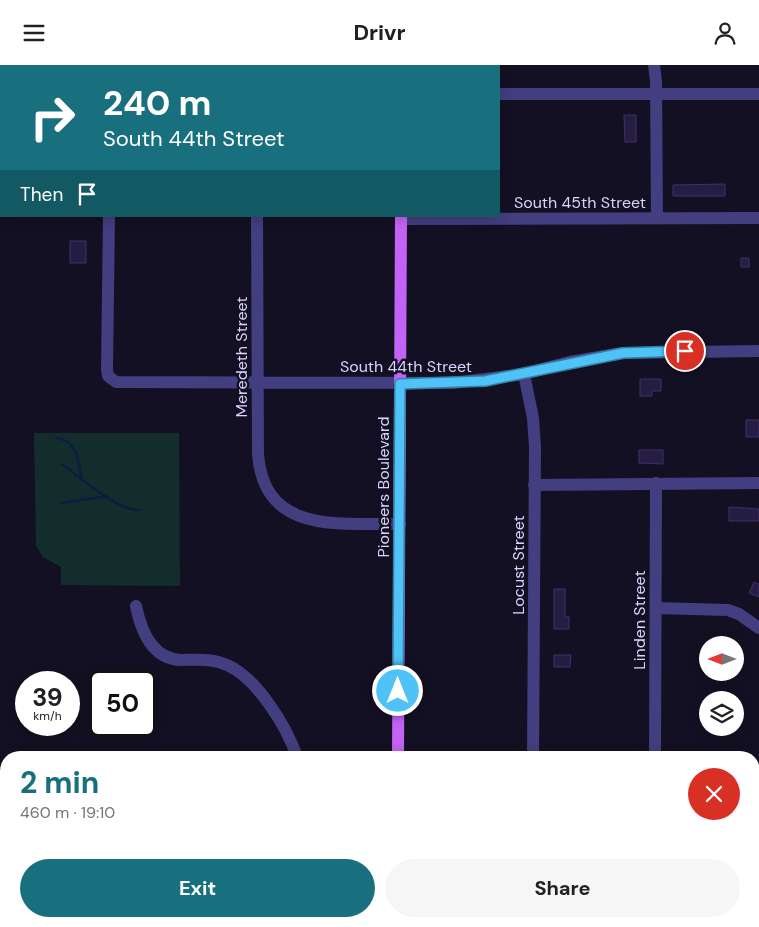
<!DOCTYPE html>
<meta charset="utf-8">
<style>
body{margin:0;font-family:"DM Sans",sans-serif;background:#f6f6f6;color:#202124;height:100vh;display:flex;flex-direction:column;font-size:19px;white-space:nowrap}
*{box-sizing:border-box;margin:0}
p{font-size:16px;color:#757577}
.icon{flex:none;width:28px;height:28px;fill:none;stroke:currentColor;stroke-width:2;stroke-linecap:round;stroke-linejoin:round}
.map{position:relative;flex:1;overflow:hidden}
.details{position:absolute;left:0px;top:686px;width:760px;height:176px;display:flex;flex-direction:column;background:#fff;border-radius:20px 20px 0 0;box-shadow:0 2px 12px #0003}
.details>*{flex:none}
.guide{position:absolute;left:0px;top:0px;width:500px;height:152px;box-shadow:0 2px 12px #0003;background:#18707e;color:#fff;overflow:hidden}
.needle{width:32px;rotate:270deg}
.controls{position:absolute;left:699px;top:571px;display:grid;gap:10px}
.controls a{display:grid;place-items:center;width:45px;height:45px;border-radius:50%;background:#fff;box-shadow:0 2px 12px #0003;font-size:25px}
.speed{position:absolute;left:15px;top:606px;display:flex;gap:10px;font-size:25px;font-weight:700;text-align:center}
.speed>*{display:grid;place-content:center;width:65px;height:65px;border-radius:50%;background:#fff;box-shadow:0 2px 12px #0003;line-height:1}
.speed small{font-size:12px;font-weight:400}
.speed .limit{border:2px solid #111;border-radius:8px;background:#fff;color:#111}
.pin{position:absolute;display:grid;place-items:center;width:42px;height:42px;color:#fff;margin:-21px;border:2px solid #fff;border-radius:50%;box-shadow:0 1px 5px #0007}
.me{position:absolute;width:55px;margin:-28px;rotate:0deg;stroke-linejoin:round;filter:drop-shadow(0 0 4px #0008)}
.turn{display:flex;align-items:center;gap:18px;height:105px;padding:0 20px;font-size:22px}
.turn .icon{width:65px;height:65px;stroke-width:2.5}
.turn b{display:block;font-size:35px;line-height:42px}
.then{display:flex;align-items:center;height:48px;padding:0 20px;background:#0003;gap:10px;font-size:19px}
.round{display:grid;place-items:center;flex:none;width:52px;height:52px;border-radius:26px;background:#f6f6f6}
.headline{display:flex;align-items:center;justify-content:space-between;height:85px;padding:0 20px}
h1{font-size:30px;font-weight:700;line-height:38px;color:#18707e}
.action{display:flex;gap:10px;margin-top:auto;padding:10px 20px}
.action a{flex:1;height:58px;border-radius:30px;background:#18707e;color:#fff;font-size:20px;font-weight:700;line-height:58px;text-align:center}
.action a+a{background:#f6f6f6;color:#202124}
header{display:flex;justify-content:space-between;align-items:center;height:65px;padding:0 20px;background:#fff;font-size:22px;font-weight:700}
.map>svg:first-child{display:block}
.green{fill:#132d2c}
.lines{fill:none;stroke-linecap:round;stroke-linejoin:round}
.stream{stroke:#0d1d3f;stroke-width:2.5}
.building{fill:#261d43;stroke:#3e306d}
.minor{stroke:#423e7f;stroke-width:12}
.major{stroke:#c363f5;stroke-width:12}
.route-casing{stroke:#337fa1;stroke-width:12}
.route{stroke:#4fc3f7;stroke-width:9}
.labels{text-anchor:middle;stroke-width:5;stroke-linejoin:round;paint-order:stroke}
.street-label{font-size:16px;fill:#dad4fc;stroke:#141023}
</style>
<header><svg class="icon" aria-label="menu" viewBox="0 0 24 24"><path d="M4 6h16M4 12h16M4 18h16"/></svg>Drivr<svg class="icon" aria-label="person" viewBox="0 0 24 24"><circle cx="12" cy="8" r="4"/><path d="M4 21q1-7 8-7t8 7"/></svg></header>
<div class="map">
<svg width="759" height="862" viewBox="0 0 759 862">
<rect width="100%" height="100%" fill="#141023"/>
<path class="green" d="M34,368H179L180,521L61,520V502L43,492L36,481Z"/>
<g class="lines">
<path class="stream" d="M56,373C78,376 78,394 81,413
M62,399C81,413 117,446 140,445
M61,438L107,431"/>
</g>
<path class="building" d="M624,50H636V77H625Z
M725,119V131H673V120Z
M70,176H86V198H70Z
M741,193H749V202H741Z
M640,314H661V326H652V331H640Z
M746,355H759V372H746Z
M639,385H663V399L639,398Z
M729,442L759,444V456H729Z
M754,517L759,519V532L749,528Z
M554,524H565V552H569V564H554Z
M554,590H571L570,602H554Z"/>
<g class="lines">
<path class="minor" d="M654,0L656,16L657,153
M40,1V0
M111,1V0
M185,1V0
M257,1V0
M329,1V0
M0,26H1
M499,29H759
M109,151L107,304L108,311L116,317L453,318L524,309L569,297L623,288L759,286
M257,151L258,389C264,470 340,458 400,459
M401,154L759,153
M524,309L533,353L535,382L533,692
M534,420L759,418
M136,541C141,566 152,594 181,595C197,595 212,593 227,600C257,613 287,662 297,692
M656,543L728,545L739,549L759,563
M655,692L656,418
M754,829H759
M533,856V862
M126,862L127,856
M655,862V856"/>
<path class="major" d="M402,1V0
M398,692L401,151
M0,736H6
M754,738H759
M397,862V856"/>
</g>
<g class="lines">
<defs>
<path id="route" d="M398,626L400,319L485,316L623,288L685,286"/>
</defs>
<use href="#route" class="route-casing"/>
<use href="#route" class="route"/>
</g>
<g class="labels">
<g class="street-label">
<text x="580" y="143">South 45th Street</text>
<text transform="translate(241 292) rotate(-90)" y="6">Meredeth Street</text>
<text x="406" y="307">South 44th Street</text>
<text transform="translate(383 422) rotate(-90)" y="6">Pioneers Boulevard</text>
<text transform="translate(518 500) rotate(-90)" y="6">Locust Street</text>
<text transform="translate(639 555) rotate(-90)" y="6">Linden Street</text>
</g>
</g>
</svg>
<div class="controls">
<a><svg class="needle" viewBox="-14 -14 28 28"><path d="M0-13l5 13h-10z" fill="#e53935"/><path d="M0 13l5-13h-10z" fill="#757577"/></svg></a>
<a><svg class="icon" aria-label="layers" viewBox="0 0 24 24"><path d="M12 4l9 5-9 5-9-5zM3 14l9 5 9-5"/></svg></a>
</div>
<div class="speed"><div>39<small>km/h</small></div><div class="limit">50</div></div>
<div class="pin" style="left:685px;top:286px;background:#d93025"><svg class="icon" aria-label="arrive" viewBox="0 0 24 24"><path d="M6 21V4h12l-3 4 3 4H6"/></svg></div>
<svg class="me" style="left:398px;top:626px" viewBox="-20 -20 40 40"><circle r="17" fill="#4fc3f7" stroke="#fff" stroke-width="3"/><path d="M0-11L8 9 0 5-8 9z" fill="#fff"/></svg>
<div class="guide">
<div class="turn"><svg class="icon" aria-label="right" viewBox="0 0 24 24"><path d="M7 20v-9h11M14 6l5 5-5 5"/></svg><div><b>240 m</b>South 44th Street</div></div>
<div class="then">Then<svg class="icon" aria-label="arrive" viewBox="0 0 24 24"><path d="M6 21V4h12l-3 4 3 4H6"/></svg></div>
</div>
<section class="details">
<div class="headline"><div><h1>2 min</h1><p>460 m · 19:10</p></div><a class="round" style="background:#d93025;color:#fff"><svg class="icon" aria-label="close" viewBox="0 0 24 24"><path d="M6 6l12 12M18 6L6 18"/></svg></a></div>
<div class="action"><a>Exit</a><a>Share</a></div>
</section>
</div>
